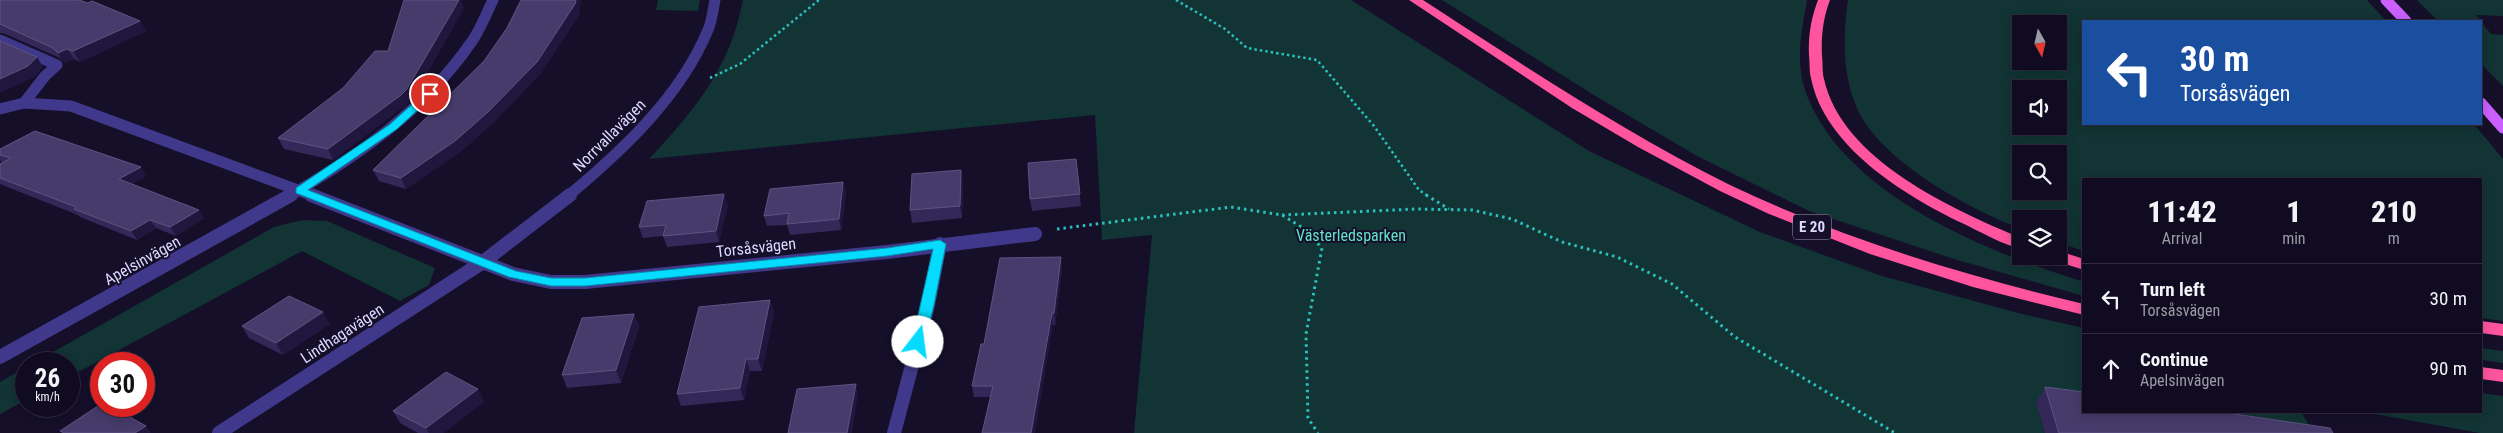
<!DOCTYPE html>
<meta charset="utf-8">
<style>
body{margin:0;font-family:"Roboto Condensed",sans-serif;background:#1e192d;color:#f1f3f6;height:100vh;display:flex;flex-direction:column;font-size:19px;white-space:nowrap}
*{box-sizing:border-box;margin:0}
p{font-size:16px;color:#9c9ba5}
.icon{flex:none;width:28px;height:28px;fill:none;stroke:currentColor;stroke-width:2;stroke-linecap:round;stroke-linejoin:round}
.map{position:relative;flex:1;overflow:hidden}
.sheet{position:absolute;left:2082px;top:178px;width:400px;height:235px;display:flex;flex-direction:column;background:#100b20;border-radius:0px;box-shadow:0 2px 12px #0003,0 0 0 1px #302b3e}
.sheet>*{flex:none}
.guide{position:absolute;left:2082px;top:20px;width:400px;height:105px;border-radius:0px;box-shadow:0 2px 12px #0003,0 0 0 1px #302b3e;background:#1a4fa0;color:#fff;overflow:hidden}
.needle{width:32px;rotate:172deg}
.fabs{position:absolute;left:2012px;top:15px;display:grid;gap:10px}
.fabs a{display:grid;place-items:center;width:55px;height:55px;border-radius:0px;background:#100b20;box-shadow:0 2px 12px #0003,0 0 0 1px #302b3e;font-size:25px}
.speed{position:absolute;left:15px;top:352px;display:flex;gap:10px;font-size:25px;font-weight:700;text-align:center}
.speed>*{display:grid;place-content:center;width:65px;height:65px;border-radius:50%;background:#100b20;box-shadow:0 2px 12px #0003,0 0 0 1px #302b3e;line-height:1}
.speed small{font-size:12px;font-weight:400}
.speed .limit{border:8px solid #d22;background:#fff;color:#111}
.pin{position:absolute;display:grid;place-items:center;width:42px;height:42px;color:#fff;margin:-21px;border:2px solid #fff;border-radius:50%;box-shadow:0 1px 5px #0007}
.me{position:absolute;width:55px;margin:-28px;rotate:15deg;stroke-linejoin:round;filter:drop-shadow(0 0 4px #0008)}
.turn{display:flex;align-items:center;gap:18px;height:105px;padding:0 15px;font-size:22px}
.turn .icon{width:65px;height:65px;stroke-width:2.5}
.turn b{display:block;font-size:35px;line-height:42px}
.eta{display:flex;justify-content:space-evenly;align-items:center;height:85px;text-align:center}
.eta b{font-size:30px;font-weight:800;line-height:35px}
ul{padding:0;list-style:none}
li{display:flex;align-items:center;gap:15px;height:70px;padding:0 15px;border-top:1px solid #302b3e}
li div{flex:1}
li b{display:block;font-size:19px}
li em{font-style:normal}
.map>svg:first-child{display:block}
.green{fill:#123434;fill-rule:evenodd}
.lines{fill:none;stroke-linecap:round;stroke-linejoin:round}
.path-far1{stroke:#2bc0be;stroke-width:2.5;stroke-dasharray:2.5 3;stroke-linecap:butt}
.path{stroke:#2bc0be;stroke-width:3;stroke-dasharray:2.5 4;stroke-linecap:butt}
.minor-far1{stroke:#40398b;stroke-width:11}
.minor{stroke:#40398b;stroke-width:14}
.major{stroke:#cb60ff;stroke-width:11}
.highway{fill:#ff549e;fill-rule:evenodd}
.wall{fill:#342859}
.shaded-wall{fill:#20163e}
.building{fill:#463b6a;stroke:#5e5482}
.route{fill:#05dbff;stroke:#038ea6}
.labels{text-anchor:middle;stroke-width:4;stroke-linejoin:round;paint-order:stroke}
.shield{fill:#150f2a;stroke:#a29cbf;stroke-width:1}
.shield-label{font-size:15px;font-weight:bold;fill:#dfd9ff}
.street-label{font-size:16px;fill:#dfd9ff;stroke:#150f2a}
.park-label{font-size:16px;fill:#5fe5c9;stroke:#150f2a}
</style>
<div class="map">
<svg width="2503" height="433" viewBox="0 0 2503 433">
<rect width="100%" height="100%" fill="#150f2a"/>
<path class="green" d="M658,0H700L698,11L656,10Z
M743,0H1351L1589,151L1760,232L1882,276L2022,314L2084,328V410L2036,403L2045,433H1134L1152,235L1102,240L1095,115L649,159C695,110 730,68 743,0Z
M1442,0H1807C1802,30 1795,60 1805,90C1841,194 1987,252 2084,282V296L1954,259L1809,211L1697,156L1597,97Z
M1848,0H2367L2386,21H2084V124H2474L2503,159V321L2481,318V179H2084V251L2059,243V219H2021V229C1968,208 1879,161 1856,106C1842,72 1843,35 1848,0ZM2021,24H2059V61H2021ZM2021,89H2059V126H2021ZM2021,154H2059V191H2021Z
M2417,0H2503V16L2476,15L2481,21H2438Z
M2481,22L2491,34L2503,35V86L2481,64Z
M302,220L327,221L435,268L429,285L400,301L302,251L69,377V364H32L274,227Z
M2481,348L2503,351V363L2481,360Z
M26,367V400L0,414V382Z
M2481,393L2503,396V433H2480L2358,411H2481Z
M2094,411H2301L2313,433Z"/>
<g class="lines">
<path class="path-far1" d="M1176,0L1225,29L1247,48L1317,60L1374,126L1419,190L1428,196
M710,78L740,64L819,0"/>
<path class="path" d="M1426,195L1449,209
M1282,215L1416,209L1472,210L1512,219L1562,242L1617,257L1672,284L1735,337L1895,433
M1057,229L1231,207L1282,215L1303,228L1322,248L1306,334L1308,418L1318,433"/>
<path class="minor-far1" d="M0,40L57,65L45,76L24,103
M0,109L24,103L71,106L314,196
M289,196C358,156 424,110 470,44C480,31 486,14 493,0
M568,196C623,150 680,97 708,30C712,21 713,10 715,0"/>
<path class="minor" d="M311,195L513,274L551,282H585L887,252L1035,234
M0,357L291,195
M219,433L483,262L570,195
M894,433L928,305L940,244"/>
<path class="major" d="M2386,0L2406,21
M2481,103L2503,128"/>
<path class="highway" d="M1409,0H1423C1523,65 1623,132 1730,185C1843,239 1962,275 2084,304V315L1973,287L1870,254L1769,214L1720,191L1638,147L1572,108Z
M1818,0H1830C1823,18 1821,37 1822,56C1823,63 1822,72 1824,79C1842,160 1952,209 2021,238V249C2001,244 1981,232 1962,223C1905,196 1824,146 1811,78C1809,71 1810,63 1809,56C1808,37 1811,18 1818,0Z
M2059,251L2084,259V270L2053,260L2050,256H2059Z
M2481,321L2503,324V336L2481,333Z
M2481,367L2503,370V382L2481,379Z"/>
</g>
<path class="wall" d="M0,0L140,21L146,31L80,62L74,59L64,63L60,58L3,33H0Z
M464,8L412,99L406,105L333,160L284,149L278,138L343,88L388,51Z
M579,15L541,73L493,123L460,152L406,189L379,181L373,170Z
M0,149L146,176L132,184L204,218L176,236L156,228L137,240L80,217L78,215L0,184V164L3,162L0,161Z
M1076,159L1081,206L1032,211L1030,199Z
M961,170L963,182L962,218L912,223L910,210Z
M843,182L846,193L841,230L790,235L787,225L767,226L764,216Z
M728,205L719,242L667,247L663,236L643,238L639,227Z
M1062,269L1055,325H1053L990,397H974L972,386Z
M770,300L774,312L762,371H750L744,400L681,406L677,394Z
M634,314L639,326L621,383L567,388L562,375Z
M330,324L283,355L249,338L242,326Z
M2045,387L2333,433H2045L2036,403Z
M478,389L484,402L443,433H418L400,423L393,411Z"/>
<path class="shaded-wall" d="M459,0H461L464,8L412,99L406,105L333,160L328,149Z
M576,0H581L579,15L541,73L493,123L460,152L406,189L401,178Z
M140,21L146,31L80,62L73,51Z
M67,49L74,59L64,63L58,53Z
M37,57L43,67L35,77L0,93V79Z
M141,167L146,176L125,188L119,179Z
M961,170L963,182L962,218L960,206Z
M843,182L846,193L841,230L839,219Z
M724,194L728,205L719,242L716,231Z
M199,210L204,218L176,236L170,227Z
M150,220L156,228L137,240L131,231Z
M1061,257L1062,269L1055,325L1054,313Z
M770,300L774,312L762,371L758,359Z
M323,312L330,324L283,355L276,343Z
M1052,313L1053,325L1035,433H1031Z
M634,314L639,326L621,383L616,370Z
M746,359L750,371L744,400L740,388Z
M856,384L858,395L852,433H847Z
M478,389L484,402L443,433H429L426,428Z
M146,426L151,433H135Z"/>
<path class="building" d="M0,0H79L88,3L92,1L140,21L73,51L67,49L58,53L53,48L0,24V15H1L0,14Z
M404,0H459L407,89L401,95L328,149L278,138L343,88L375,51H388Z
M521,0H576L575,4L537,62L488,112L455,141L401,178L373,170L484,61L507,28Z
M0,41L37,57L28,66L0,79Z
M35,131L141,167L119,179L199,210L170,227L150,220L131,231L74,209L76,207L0,178V164L11,158L0,155V149Z
M1076,159L1080,194L1030,199L1028,163Z
M961,170L960,206L910,210L912,174Z
M843,182L839,219L787,224L789,213L764,216L770,189Z
M724,194L716,231L663,236L666,225L639,227L647,201Z
M1061,257L1054,313H1052L1031,433H982L993,386H972L981,344H984L1000,258Z
M289,296L323,312L276,343L242,326Z
M770,300L758,359H746L740,388L677,394L699,307Z
M634,314L616,370L562,375L582,318Z
M446,372L478,389L426,428L393,411Z
M856,384L847,433H788L797,389Z
M2045,387L2084,392V411H2214L2330,428L2333,433H2059Z
M101,404V406H110L146,426L135,433H64L60,431Z"/>
<path class="route" d="M427,91L435,94L397,129L308,190L516,271L551,278H585L887,248L940,240L946,244L934,305L925,342L918,346L912,342L933,249L887,256L585,286H551L509,277L296,193V188L389,125Z"/>
<g class="labels">
<rect class="shield" x="1793" y="214.5" width="38" height="25" rx="4"/>
<g class="shield-label">
<text x="1812" y="232">E 20</text>
</g>
<g class="street-label">
<text transform="translate(609 135) rotate(-45)" y="6">Norrvallavägen</text>
<text transform="translate(756 247) rotate(-6)" y="6">Torsåsvägen</text>
<text transform="translate(142 260) rotate(-29)" y="6">Apelsinvägen</text>
<text transform="translate(342 333) rotate(-33)" y="6">Lindhagavägen</text>
</g>
<g class="park-label">
<text x="1351" y="241">Västerledsparken</text>
</g>
</g>
</svg>
<div class="fabs">
<a><svg class="needle" viewBox="-14 -14 28 28"><path d="M0-13l5 13h-10z" fill="#e53935"/><path d="M0 13l5-13h-10z" fill="#9c9ba5"/></svg></a>
<a><svg class="icon" aria-label="sound" viewBox="0 0 24 24"><path d="M4 9h4l5-4v14l-5-4H4zM17 9q2 3 0 6"/></svg></a>
<a><svg class="icon" aria-label="search" viewBox="0 0 24 24"><circle cx="10" cy="10" r="6"/><path d="M15 15l6 6"/></svg></a>
<a><svg class="icon" aria-label="layers" viewBox="0 0 24 24"><path d="M12 4l9 5-9 5-9-5zM3 14l9 5 9-5"/></svg></a>
</div>
<div class="speed"><div>26<small>km/h</small></div><div class="limit">30</div></div>
<div class="pin" style="left:430px;top:94px;background:#d93025"><svg class="icon" aria-label="arrive" viewBox="0 0 24 24"><path d="M6 21V4h12l-3 4 3 4H6"/></svg></div>
<svg class="me" style="left:918px;top:342px" viewBox="-20 -20 40 40"><circle r="19" fill="#fff"/><path d="M0-13L10 11 0 6-10 11z" fill="#05dbff"/></svg>
<div class="guide">
<div class="turn"><svg class="icon" aria-label="left" viewBox="0 0 24 24"><path d="M17 20v-9H6M10 6l-5 5 5 5"/></svg><div><b>30 m</b>Torsåsvägen</div></div>
</div>
<section class="sheet">
<div class="eta">
<div><b>11:42</b><p>Arrival</p></div>
<div><b>1</b><p>min</p></div>
<div><b>210</b><p>m</p></div>
</div>
<ul>
<li><svg class="icon" aria-label="left" viewBox="0 0 24 24"><path d="M17 20v-9H6M10 6l-5 5 5 5"/></svg><div><b>Turn left</b><p>Torsåsvägen</p></div><em>30 m</em></li>
<li><svg class="icon" aria-label="ahead" viewBox="0 0 24 24"><path d="M12 20V5M6 11l6-6 6 6"/></svg><div><b>Continue</b><p>Apelsinvägen</p></div><em>90 m</em></li>
</ul>
</section>
</div>
